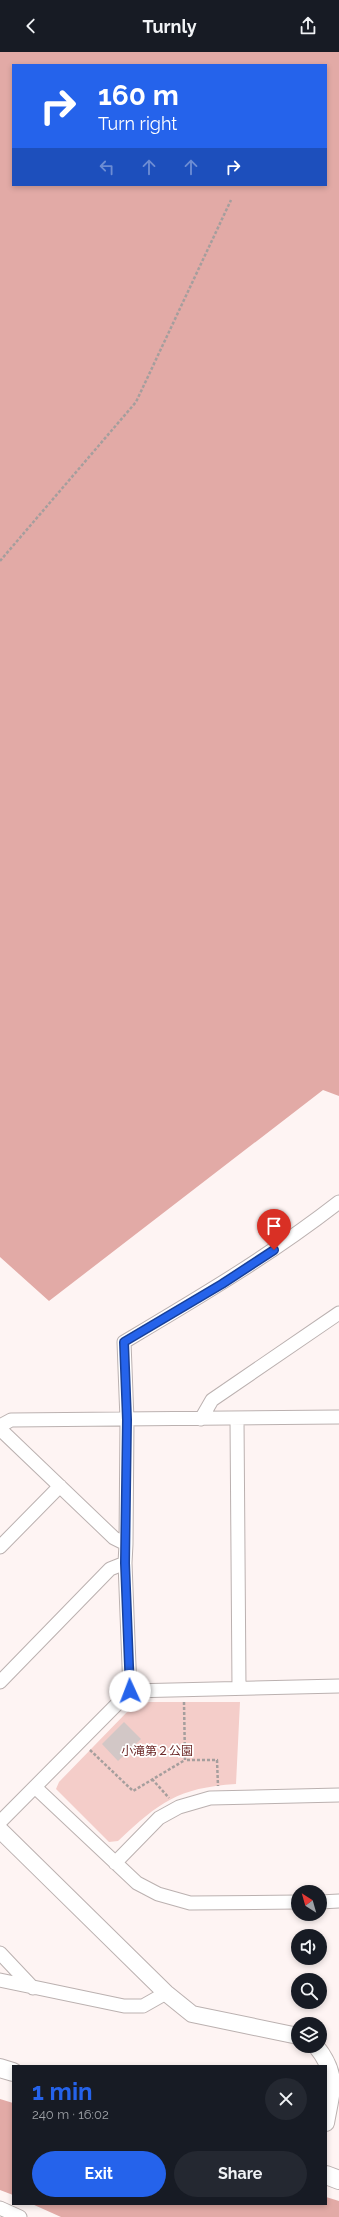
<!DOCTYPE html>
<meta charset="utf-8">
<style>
body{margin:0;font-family:Raleway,"Noto Sans JP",sans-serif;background:#242831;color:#f1f3f6;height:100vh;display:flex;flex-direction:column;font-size:15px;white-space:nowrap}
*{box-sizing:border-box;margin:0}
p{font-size:13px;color:#9ea1a6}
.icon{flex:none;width:22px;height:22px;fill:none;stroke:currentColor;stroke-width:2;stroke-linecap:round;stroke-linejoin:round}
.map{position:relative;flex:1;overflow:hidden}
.panel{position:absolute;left:12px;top:2013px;width:315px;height:140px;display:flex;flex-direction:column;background:#171b24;border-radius:0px;box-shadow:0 2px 6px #0003}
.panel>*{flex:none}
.top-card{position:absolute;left:12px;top:12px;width:315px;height:122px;border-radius:0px;box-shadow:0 2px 6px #0003;background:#2563eb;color:#fff;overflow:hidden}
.needle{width:26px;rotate:323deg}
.controls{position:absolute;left:291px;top:1833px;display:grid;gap:8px}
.controls a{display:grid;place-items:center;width:36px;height:36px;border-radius:50%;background:#171b24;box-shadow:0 2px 6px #0003;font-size:20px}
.pin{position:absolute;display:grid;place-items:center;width:34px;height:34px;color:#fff;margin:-41px -17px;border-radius:50% 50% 50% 0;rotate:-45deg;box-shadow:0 0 4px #0007}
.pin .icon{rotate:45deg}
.me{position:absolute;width:44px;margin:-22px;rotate:358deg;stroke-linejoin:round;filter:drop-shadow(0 0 3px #0008)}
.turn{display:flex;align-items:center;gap:14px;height:84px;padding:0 20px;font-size:18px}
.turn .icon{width:52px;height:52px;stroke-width:2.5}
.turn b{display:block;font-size:28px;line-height:34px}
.lanes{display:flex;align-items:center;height:38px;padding:0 20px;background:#0003;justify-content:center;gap:20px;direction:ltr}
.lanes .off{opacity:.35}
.round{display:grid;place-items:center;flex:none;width:42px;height:42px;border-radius:21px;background:#242831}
.head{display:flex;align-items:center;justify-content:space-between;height:68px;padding:0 20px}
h1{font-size:24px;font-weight:700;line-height:30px;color:#2563eb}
.action{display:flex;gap:8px;margin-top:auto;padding:8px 20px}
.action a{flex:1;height:46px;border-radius:24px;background:#2563eb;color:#fff;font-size:16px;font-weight:700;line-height:46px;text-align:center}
.action a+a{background:#242831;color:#f1f3f6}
header{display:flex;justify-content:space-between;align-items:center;height:52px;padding:0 20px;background:#171b24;font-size:18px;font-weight:700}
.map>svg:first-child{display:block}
.green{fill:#f4cdc9}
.forest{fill:#e2aaa6;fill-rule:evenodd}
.building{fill:#d2c7c6}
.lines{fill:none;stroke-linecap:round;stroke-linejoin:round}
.minor-casing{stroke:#bbb1b0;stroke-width:15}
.tertiary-casing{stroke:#bbb1b0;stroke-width:18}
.secondary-casing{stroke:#bbb1b0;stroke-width:20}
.path{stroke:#a59e9d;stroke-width:2.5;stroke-dasharray:3 2;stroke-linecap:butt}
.minor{stroke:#fff;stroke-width:13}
.tertiary{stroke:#fff;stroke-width:16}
.secondary{stroke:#fff;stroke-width:18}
.route-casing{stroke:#184099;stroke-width:10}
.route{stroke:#2563eb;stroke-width:7}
.labels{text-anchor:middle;stroke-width:3.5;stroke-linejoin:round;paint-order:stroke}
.park-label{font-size:12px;fill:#6e2b2a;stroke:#fff}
</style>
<header><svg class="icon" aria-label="back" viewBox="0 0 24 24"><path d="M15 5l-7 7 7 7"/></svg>Turnly<svg class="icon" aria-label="share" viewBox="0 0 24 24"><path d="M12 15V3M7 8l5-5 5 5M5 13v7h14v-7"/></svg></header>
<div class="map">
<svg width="339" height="2165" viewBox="0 0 339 2165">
<rect width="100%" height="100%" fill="#fef4f3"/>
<path class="green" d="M142,1650H240L236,1732C177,1736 160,1750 118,1789L109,1790L56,1737L59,1730L127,1660Z"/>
<path class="forest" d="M0,0H339V1044L323,1038L49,1249L0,1205ZM13,13H326V133H13Z
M0,2047L13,2051V2143L0,2138Z
M326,2145L339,2149V2165H61L32,2152H326Z"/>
<path class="building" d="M124,1670L141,1687L118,1709L102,1692Z"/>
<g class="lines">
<defs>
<path id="minor" d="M201,1367L212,1348L339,1261
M237,1367L239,1636
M0,1374L11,1368L339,1365
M0,1377L114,1486L126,1492
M0,1495L60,1434
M0,1630L110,1517L125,1511
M130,1639L125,1511L126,1492L127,1368L124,1290C198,1246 271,1203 339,1150
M36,1736L137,1831L158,1842L190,1851L298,1850
M0,1770L130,1639L339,1634
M115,1811L159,1766L179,1755L210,1746L339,1743
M320,1850L339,1849
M0,1901L33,1936
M0,1928L124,1954H143L166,1941
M0,2156L20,2165"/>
<path id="tertiary" d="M0,1778L166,1941L192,1962L298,1984
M316,1994C339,2023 332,2037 326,2071"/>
<path id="secondary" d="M0,2016L13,2020
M326,2123L339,2128"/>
</defs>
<use href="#minor" class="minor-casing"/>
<use href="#tertiary" class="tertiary-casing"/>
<use href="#secondary" class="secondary-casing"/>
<path class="path" d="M0,509L136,350L231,148
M184,1650L185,1708H217L218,1734
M90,1698L133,1739L185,1708
M152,1727L169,1746"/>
<use href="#minor" class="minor"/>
<use href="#tertiary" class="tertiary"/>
<use href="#secondary" class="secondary"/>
</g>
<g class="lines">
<defs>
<path id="route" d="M130,1639L125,1511L127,1368L124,1290L222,1232L274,1198"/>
</defs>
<use href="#route" class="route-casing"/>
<use href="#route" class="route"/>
</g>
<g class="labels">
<g class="park-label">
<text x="157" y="1703">小滝第２公園</text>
</g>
</g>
</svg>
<div class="controls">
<a><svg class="needle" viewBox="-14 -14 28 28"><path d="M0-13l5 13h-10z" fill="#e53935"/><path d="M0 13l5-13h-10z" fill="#9ea1a6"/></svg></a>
<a><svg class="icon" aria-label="sound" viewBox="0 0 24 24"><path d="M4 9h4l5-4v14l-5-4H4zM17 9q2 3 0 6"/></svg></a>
<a><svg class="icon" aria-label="search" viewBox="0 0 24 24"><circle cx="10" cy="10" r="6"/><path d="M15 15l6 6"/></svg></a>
<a><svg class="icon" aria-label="layers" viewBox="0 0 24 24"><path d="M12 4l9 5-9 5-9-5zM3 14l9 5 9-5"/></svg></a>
</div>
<div class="pin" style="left:274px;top:1198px;background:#d93025"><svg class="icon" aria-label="arrive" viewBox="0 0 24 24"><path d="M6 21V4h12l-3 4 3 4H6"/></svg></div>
<svg class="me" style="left:130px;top:1639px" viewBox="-20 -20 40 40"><circle r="19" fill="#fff"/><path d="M0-13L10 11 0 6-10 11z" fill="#2563eb"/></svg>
<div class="top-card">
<div class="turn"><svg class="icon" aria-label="right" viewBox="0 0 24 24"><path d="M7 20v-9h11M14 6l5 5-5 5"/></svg><div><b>160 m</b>Turn right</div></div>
<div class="lanes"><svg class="icon off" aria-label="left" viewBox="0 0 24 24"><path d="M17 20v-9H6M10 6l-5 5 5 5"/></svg><svg class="icon off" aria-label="ahead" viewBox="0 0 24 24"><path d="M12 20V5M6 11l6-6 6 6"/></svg><svg class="icon off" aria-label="ahead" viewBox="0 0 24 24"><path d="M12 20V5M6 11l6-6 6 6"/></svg><svg class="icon" aria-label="right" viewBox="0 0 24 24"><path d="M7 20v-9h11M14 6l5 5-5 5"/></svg></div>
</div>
<section class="panel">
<div class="head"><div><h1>1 min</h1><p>240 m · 16:02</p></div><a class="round"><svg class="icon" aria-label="close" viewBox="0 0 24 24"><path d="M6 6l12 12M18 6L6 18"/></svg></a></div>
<div class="action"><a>Exit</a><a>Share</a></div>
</section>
</div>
